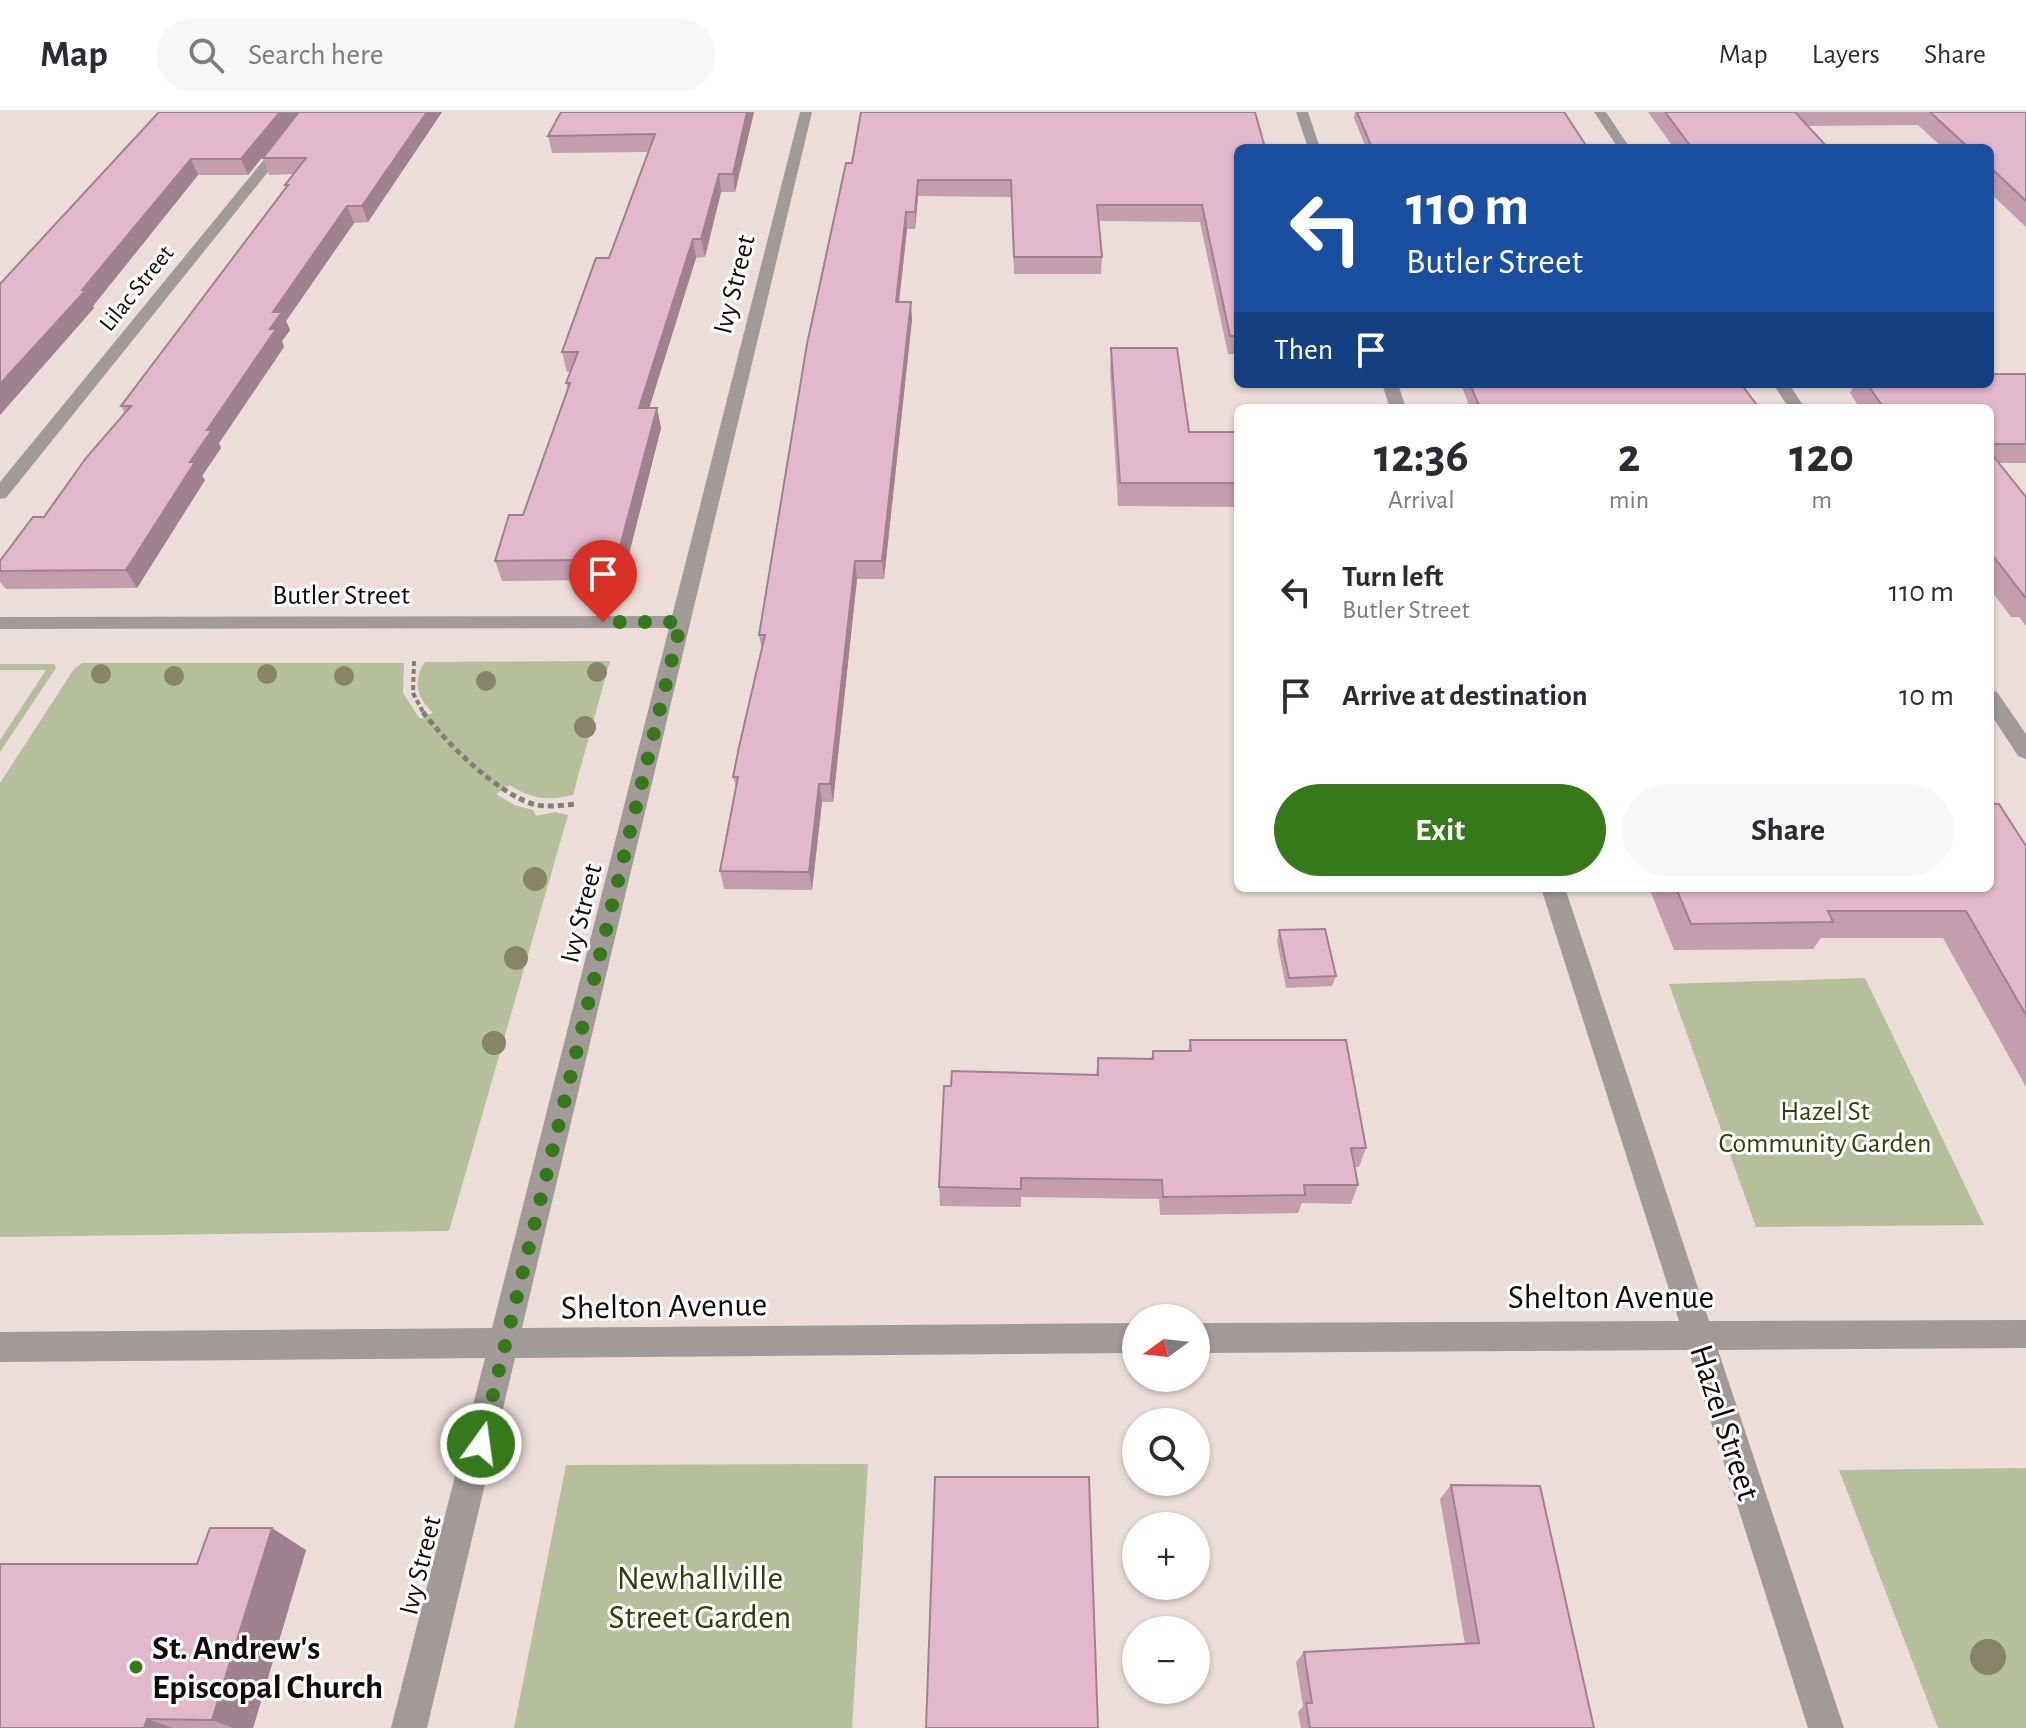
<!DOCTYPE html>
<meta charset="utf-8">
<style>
body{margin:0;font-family:"Alegreya Sans",sans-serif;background:#f7f7f7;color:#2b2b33;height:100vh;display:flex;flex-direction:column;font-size:30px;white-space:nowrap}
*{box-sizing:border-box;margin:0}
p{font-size:26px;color:#7c7c81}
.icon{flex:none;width:44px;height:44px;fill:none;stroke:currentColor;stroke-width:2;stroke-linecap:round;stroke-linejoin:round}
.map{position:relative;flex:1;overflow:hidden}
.drawer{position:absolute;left:1234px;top:292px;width:760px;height:488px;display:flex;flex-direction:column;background:#fff;border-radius:12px;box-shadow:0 2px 6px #0004}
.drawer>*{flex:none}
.hud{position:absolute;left:1234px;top:32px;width:760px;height:244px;border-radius:12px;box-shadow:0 2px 6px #0004;background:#1a4fa0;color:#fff;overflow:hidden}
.needle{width:52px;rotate:255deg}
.tools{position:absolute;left:1122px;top:1192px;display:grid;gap:16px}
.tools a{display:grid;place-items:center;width:88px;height:88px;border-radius:50%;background:#fff;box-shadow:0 2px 6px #0004;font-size:40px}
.pin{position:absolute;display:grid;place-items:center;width:68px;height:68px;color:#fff;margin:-82px -34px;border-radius:50% 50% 50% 0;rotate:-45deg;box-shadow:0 0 8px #0007}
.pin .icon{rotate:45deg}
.me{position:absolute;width:88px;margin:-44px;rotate:14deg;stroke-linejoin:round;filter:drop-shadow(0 0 6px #0008)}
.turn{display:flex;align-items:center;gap:28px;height:168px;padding:0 40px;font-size:36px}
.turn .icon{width:104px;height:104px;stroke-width:2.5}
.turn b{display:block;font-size:56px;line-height:68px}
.then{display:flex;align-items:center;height:76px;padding:0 40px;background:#0003;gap:16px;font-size:30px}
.eta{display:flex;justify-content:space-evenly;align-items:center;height:136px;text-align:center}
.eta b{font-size:48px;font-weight:600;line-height:56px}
.action{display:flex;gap:16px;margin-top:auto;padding:16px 40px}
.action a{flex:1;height:92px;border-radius:48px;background:#36791a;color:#fff;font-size:32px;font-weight:600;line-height:92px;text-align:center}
.action a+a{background:#f7f7f7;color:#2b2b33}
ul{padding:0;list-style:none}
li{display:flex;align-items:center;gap:24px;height:104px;padding:0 40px}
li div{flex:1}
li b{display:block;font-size:30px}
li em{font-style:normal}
header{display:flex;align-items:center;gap:48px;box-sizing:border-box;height:112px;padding:0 40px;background:#fff;border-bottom:2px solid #e1e1e2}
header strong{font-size:38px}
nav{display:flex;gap:44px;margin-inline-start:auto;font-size:28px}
.search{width:560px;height:72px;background:#f7f7f7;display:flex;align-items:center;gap:20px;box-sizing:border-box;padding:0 28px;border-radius:44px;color:#7c7c81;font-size:30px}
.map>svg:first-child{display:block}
.green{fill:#b6bf9b}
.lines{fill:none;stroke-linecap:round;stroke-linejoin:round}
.path-far1{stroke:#867c78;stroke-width:4;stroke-dasharray:5 3;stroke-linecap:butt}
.path{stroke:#867c78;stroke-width:5;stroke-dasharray:6 4;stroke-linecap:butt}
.minor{fill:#a19a99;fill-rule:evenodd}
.tree{fill:#878467}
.wall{fill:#c49eaf}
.shaded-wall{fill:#a0818f}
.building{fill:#e4b8cc;stroke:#a0818f;stroke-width:2}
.route{stroke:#36791a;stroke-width:14;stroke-dasharray:0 25.2}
.poi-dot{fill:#36791a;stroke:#fff;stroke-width:3}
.labels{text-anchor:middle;stroke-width:6;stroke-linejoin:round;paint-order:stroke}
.far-street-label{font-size:24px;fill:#100b09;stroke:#fff}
.street-label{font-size:28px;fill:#100b09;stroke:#fff}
.park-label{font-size:28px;fill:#343c0b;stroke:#fff}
.near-street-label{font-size:34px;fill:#100b09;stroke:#fff}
.near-park-label{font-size:34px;fill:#343c0b;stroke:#fff}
.near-poi-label{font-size:34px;font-weight:bold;fill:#100b09;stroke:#fff;text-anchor:start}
</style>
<header>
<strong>Map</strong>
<div class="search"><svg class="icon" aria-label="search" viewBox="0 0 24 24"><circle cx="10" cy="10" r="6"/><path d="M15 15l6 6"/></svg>Search here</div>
<nav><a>Map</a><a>Layers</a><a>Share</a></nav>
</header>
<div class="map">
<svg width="2026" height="1616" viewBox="0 0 2026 1616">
<rect width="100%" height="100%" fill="#ecddd8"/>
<path class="green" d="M610,549L573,683C550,689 530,687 510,673L496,682L514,693L533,698L536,704L555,700L568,703L449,1119L0,1125V671L74,557L82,551H404L403,581L420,607L433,601C417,586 412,568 425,550Z
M0,552H54L56,556L0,640V628L46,558H0Z
M1865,866L1984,1113L1756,1115L1669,872Z
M868,1352L852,1616H514L566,1353Z
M2026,1356V1616H1938L1839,1358Z"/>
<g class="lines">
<path class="path-far1" d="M414,549L413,581L424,602"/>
<path class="path" d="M423,600C445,630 497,681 533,692C547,696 563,693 577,692"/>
<path class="minor" d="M303,0H316L6,386L0,387V370Z
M800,0H812L522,1216L1136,1211V1241L515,1246L427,1616H391L485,1246L0,1250V1220L492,1216L669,516L0,517V505L672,504Z
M1296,0H1308L1320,36H1308Z
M1594,0H1606L1630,36H1618Z
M1382,272H1398L1406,296H1390Z
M1773,272H1789L1805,296H1789Z
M1990,578L1997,580L2026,622V647L2018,644L1990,601Z
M1541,776H1565L1709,1209L2026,1208V1236L1718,1238L1844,1616H1808L1688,1238L1196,1241V1211L1679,1209Z"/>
</g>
<g class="tree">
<circle cx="597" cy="560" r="10"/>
<circle cx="101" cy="562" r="10"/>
<circle cx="267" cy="562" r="10"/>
<circle cx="174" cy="564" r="10"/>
<circle cx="344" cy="564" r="10"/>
<circle cx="486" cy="569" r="10"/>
<circle cx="585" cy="615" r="11"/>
<circle cx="535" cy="767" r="12"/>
<circle cx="516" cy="846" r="12"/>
<circle cx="494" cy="931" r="12"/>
<circle cx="1988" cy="1545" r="18"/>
</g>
<path class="wall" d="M159,0H442L368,110L354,111L286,209L290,218L282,229L284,235L219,331L221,336L202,364L205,368L137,476L6,477L0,470V449L44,405L125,301L121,294L286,75L285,73L293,62L269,63L263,46L290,11L248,63H198L93,194L94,196L0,303Z
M561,0H754L735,80H721L705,145L696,146L649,296H657L661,316L624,462H590L588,468L502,469L495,449L523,403L568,277L566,271L571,259L567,260L562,240L609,146L648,40L552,41L548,24Z
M1355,0H1564L1587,35V36H1366L1354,6Z
M1648,0H2026V115L1990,81V36H1943L1918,13L1808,14L1828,36H1674Z
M1238,36V242H1228L1200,110L1099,109L1102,145L1101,162H1014L1011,85L918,84L915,117H907L899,190L912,207L884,467H857L833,690H822L812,778L724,777L720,759L736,675L733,665L762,538L759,523L846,51Z
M1111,236L1189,320H1238V395L1118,394L1110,259Z
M2026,262V351H1999L2026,385V514L2019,505H2011L1990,477V296H1860L1850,281L1855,272H1990Z
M1461,272H1741L1759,296H1470Z
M2026,734V975L1943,826H1821L1813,837L1674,838L1649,776H1990Z
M1279,818L1336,864L1332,874L1286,876L1277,829Z
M1190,928L1366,1036L1359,1055H1355L1358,1073L1351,1092L1302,1091L1298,1101L1160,1103L1159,1087L1021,1085V1095L940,1094L939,1075L1096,963L1098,946L1151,947L1153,939H1188Z
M1451,1373L1594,1616H1301L1298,1600L1303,1594L1296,1550L1304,1540L1465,1532L1440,1387Z
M306,1438L253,1616H0L197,1452Z"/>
<path class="shaded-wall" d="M280,0H299L248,63L241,47Z
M427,0H442L368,110L362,94Z
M747,0H754L735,80L733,62Z
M191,47L198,63L93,194L94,196L0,303V272Z
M719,62L721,80L705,145L701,127Z
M918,68V84L915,117V100Z
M347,94L354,111L286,209L290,218L282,229L284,235L219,331L221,336L202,364L205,368L137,476L126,458L190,350L207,318L270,217L273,200Z
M906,100L907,117L897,207L896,190Z
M693,127L696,146L643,316L639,296Z
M911,190L912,207L884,467L882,449Z
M657,296L661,316L624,462L618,442Z
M584,442L590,462L588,468L582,448Z
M855,449L857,467L833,690L830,672Z
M819,672L822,690L812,778L809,760Z
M272,1416L306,1438L253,1616H233L212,1608Z
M147,1607L173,1616H144Z"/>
<path class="building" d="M159,0H280L241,47H191L82,178L85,179L0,272V172Z
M299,0H427L362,94H347L273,200H282L270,217H276L207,318H212L190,350H195L126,458L0,459V449L33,405H44L86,346L131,294H121L288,73H285L306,46H263Z
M561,0H747L733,62H719L701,127H693L639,296H657L618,442H584L582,448L495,449L509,403H523L570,271H566L578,240H562L596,146H609L655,22L548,24Z
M861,0H1255L1265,36H1238V224H1230L1202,93H1097L1102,145H1014L1011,68H918L915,100H906L896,190H911L882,449H855L830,672H819L809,760L720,759L738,665H733L739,635L765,523H759L807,232L846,51H852Z
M1357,0H1564L1587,35L1372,36Z
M1665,0H1795L1828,36H1692Z
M1930,0H2026V89L1990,55V36H1969Z
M1111,236H1177L1189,320H1238V371H1120Z
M1990,262H2026V332H1990V296H1884L1867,272H1990Z
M1470,272H1741L1759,296H1480Z
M1990,340L2026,385V485H2025L1990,440Z
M1990,692H1999L2026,734V903L1966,799H1828L1833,810L1691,812L1676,776H1990Z
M1325,817L1336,864L1289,866L1279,818Z
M1190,928H1346L1366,1036H1351L1358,1073H1304L1305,1083L1163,1085L1162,1068L1021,1066V1077L939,1075L944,974H951L952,959L1098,963V946L1153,947V939H1191Z
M935,1365H1089L1098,1616H926Z
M1451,1373L1540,1374L1594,1616H1310L1306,1591H1312L1304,1540L1479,1531Z
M210,1416H272L212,1608L147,1607L144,1616H0V1452H197Z"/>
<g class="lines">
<path class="route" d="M481,1332L681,510H603"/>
</g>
<circle class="poi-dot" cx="136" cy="1555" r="8"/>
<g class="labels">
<g class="far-street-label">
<text transform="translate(136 176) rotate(-51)" y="8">Lilac Street</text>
</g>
<g class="street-label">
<text transform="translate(733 172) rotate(-76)" y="10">Ivy Street</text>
<text x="341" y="492">Butler Street</text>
<text transform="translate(580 801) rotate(-76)" y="10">Ivy Street</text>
<text transform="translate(419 1453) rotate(-76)" y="10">Ivy Street</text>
</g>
<g class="park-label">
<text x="1825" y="1008">Hazel St<tspan x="1825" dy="32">Community Garden</tspan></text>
</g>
<g class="near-street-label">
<text x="1611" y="1196">Shelton Avenue</text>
<text transform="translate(664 1193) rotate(-1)" y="12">Shelton Avenue</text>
<text transform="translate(1726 1310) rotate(72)" y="12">Hazel Street</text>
</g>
<g class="near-park-label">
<text x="700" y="1477">Newhallville<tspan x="700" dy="39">Street Garden</tspan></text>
</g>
<g class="near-poi-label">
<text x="152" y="1547">St. Andrew's<tspan x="152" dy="39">Episcopal Church</tspan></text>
</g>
</g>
</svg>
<div class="tools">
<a><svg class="needle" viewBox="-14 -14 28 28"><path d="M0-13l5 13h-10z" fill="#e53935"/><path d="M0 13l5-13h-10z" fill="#7c7c81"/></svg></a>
<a><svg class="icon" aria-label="search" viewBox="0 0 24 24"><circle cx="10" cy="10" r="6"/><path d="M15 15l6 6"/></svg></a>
<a>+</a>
<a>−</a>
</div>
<div class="pin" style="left:603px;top:510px;background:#d93025"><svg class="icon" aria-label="arrive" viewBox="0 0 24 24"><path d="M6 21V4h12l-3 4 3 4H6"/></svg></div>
<svg class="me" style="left:481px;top:1332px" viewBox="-20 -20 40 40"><circle r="17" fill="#36791a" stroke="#fff" stroke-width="3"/><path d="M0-11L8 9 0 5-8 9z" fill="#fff"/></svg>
<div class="hud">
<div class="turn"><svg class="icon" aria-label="left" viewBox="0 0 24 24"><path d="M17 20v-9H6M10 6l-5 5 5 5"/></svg><div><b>110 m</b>Butler Street</div></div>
<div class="then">Then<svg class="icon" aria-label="arrive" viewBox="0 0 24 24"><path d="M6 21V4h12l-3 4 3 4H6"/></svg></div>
</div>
<section class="drawer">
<div class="eta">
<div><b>12:36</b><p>Arrival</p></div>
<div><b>2</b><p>min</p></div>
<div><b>120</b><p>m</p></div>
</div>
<ul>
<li><svg class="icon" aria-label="left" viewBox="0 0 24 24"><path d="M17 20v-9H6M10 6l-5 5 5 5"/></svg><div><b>Turn left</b><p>Butler Street</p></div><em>110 m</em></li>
<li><svg class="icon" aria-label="arrive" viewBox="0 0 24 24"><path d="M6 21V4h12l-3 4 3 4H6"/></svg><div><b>Arrive at destination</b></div><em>10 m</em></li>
</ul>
<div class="action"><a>Exit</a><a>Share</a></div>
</section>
</div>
